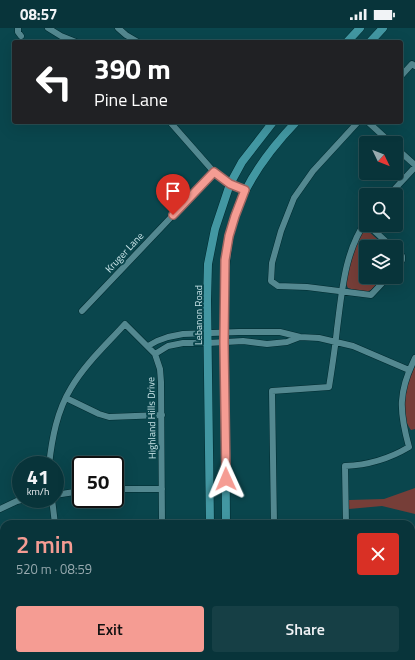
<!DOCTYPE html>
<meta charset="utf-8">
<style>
body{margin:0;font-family:"Titillium Web",sans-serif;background:#163f45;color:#f1f3f6;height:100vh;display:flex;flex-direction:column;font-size:15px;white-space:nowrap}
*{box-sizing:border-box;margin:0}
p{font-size:13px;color:#98aaaf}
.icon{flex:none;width:22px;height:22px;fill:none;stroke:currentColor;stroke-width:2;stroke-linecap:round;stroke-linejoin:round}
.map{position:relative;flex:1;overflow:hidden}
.drawer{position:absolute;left:0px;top:492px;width:415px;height:140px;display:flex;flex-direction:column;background:#08343a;border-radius:12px 12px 0 0;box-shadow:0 4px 16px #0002,0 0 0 1px #294f54}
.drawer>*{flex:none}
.top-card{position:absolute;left:12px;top:12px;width:391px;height:84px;border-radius:4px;box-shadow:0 4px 16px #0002,0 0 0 1px #294f54;background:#202124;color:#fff;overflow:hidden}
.needle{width:26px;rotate:133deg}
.controls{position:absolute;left:359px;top:108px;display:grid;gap:8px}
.controls a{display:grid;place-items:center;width:44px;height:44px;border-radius:4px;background:#08343a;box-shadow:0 4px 16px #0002,0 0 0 1px #294f54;font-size:20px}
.speed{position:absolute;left:12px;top:428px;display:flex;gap:8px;font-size:20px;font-weight:700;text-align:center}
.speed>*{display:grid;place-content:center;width:52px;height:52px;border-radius:50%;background:#08343a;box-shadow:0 4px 16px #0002,0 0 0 1px #294f54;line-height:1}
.speed small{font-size:10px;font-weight:400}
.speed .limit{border:2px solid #111;border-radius:6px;background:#fff;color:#111}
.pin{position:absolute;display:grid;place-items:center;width:34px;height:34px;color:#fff;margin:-41px -17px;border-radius:50% 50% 50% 0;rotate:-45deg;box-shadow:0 0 4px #0007}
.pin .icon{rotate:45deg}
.me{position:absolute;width:44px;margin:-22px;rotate:359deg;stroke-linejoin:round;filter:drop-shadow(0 0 3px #0008)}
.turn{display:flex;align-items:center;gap:14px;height:84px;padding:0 16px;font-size:18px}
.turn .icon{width:52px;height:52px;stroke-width:2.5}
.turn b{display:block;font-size:28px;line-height:34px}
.round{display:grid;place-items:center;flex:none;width:42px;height:42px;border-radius:4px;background:#163f45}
.headline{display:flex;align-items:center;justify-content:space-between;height:68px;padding:0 16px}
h1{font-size:24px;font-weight:600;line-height:30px;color:#f59c93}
.action{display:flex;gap:8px;margin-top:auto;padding:8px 16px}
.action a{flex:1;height:46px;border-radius:4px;background:#f59c93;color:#111;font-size:16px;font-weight:600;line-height:46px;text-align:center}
.action a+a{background:#163f45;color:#f1f3f6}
.status{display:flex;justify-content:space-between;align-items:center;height:28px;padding:0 20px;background:#08343a;direction:ltr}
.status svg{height:11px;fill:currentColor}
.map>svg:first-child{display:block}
.green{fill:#763e38}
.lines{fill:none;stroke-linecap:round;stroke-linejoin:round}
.minor-casing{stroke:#002b30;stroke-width:7}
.secondary-casing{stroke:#002b30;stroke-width:9}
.minor{stroke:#538890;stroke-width:6}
.secondary{stroke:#4297a2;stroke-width:8}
.route-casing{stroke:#9f6560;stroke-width:10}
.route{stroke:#f59c93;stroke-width:7}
.labels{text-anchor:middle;stroke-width:4;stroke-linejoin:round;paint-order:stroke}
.street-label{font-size:10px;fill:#cae5e9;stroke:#0a464d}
</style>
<div class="status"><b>08:57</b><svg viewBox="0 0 49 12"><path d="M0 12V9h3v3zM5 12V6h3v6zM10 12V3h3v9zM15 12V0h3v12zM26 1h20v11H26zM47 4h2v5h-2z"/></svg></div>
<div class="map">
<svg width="415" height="632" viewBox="0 0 415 632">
<rect width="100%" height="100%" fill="#0a464d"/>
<path class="green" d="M367,202L386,219H366V249H383C379,253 375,259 371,262C366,265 353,262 348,260L346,256C348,244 354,206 367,202Z
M415,338V401L411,402C397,383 406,357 415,338Z
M415,460V486L382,478L349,481V472L384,471Z
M411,564L415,566V597L411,594Z"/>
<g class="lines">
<defs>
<path id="minor" d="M18,0V4L21,8
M48,0L61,8L76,14
M118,0L126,7L138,14
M401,48L412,36L415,38
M170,94L214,144L230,156L245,162
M358,94L313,143L294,170L281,203L272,235L271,253L278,258L307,259L371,267L388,249
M368,94L391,115
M396,120L415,137
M389,167L415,139
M368,197L392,219
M396,223L402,228V232L396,241
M82,283L214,144
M148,318L157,313L168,309L183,306L239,304H280L300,309L319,310L353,318L409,342
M155,326L168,318L183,315H208L243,313L267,316L287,314L300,309
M66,370L99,386L109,389L162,387
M49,437C52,410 57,383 71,360C85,336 106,317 125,296L155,326L160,341L161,354L162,496
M115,461H162
M55,467L81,463
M52,471L55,496
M0,481L17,473L25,471
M274,496L272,363L329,359C332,340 335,321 337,301C342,264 344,225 366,193
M346,496L345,438C369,437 389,431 409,419C399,383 398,364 415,330
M411,521L415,522
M0,560L4,566
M88,628L99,632
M280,628V632
M376,628L382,632
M106,632L107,628"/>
<path id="secondary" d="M347,14L360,0
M370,14L383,0
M210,496L207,272L208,236L215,201L230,156L242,134L273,94
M226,496C226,440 225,385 225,329C224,285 221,229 235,187C247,152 270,121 296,94
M213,628L214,632
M232,628V632"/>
</defs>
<use href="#minor" class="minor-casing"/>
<use href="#secondary" class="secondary-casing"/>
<use href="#minor" class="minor"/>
<use href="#secondary" class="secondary"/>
</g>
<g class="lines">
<defs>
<path id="route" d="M173,187L214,144L230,156L245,162L235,188L229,208L225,232L224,314L226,451"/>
</defs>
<use href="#route" class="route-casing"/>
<use href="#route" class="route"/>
</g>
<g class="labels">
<g class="street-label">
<text transform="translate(124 224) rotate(-47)" y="4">Kruger Lane</text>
<text transform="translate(198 287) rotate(-90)" y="4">Lebanon Road</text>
<text transform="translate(151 390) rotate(-91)" y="4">Highland Hills Drive</text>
</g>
</g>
</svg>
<div class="controls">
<a><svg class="needle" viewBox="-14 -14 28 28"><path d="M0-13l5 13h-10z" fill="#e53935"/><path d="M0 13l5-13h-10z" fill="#98aaaf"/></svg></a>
<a><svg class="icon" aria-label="search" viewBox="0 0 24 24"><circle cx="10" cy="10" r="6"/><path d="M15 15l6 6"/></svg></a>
<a><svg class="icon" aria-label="layers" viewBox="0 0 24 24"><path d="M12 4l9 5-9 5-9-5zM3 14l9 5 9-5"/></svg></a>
</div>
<div class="speed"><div>41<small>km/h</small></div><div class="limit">50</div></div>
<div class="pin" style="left:173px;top:187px;background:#d93025"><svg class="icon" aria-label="arrive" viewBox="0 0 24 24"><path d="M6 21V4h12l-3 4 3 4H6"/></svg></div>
<svg class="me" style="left:226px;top:451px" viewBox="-20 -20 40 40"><path d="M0-17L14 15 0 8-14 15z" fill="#f59c93" stroke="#fff" stroke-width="4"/></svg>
<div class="top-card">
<div class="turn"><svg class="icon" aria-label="left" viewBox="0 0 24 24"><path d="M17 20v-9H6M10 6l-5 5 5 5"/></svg><div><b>390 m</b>Pine Lane</div></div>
</div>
<section class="drawer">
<div class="headline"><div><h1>2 min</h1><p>520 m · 08:59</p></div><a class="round" style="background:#d93025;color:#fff"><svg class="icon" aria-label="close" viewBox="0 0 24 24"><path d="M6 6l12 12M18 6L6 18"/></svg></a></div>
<div class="action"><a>Exit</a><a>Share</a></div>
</section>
</div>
